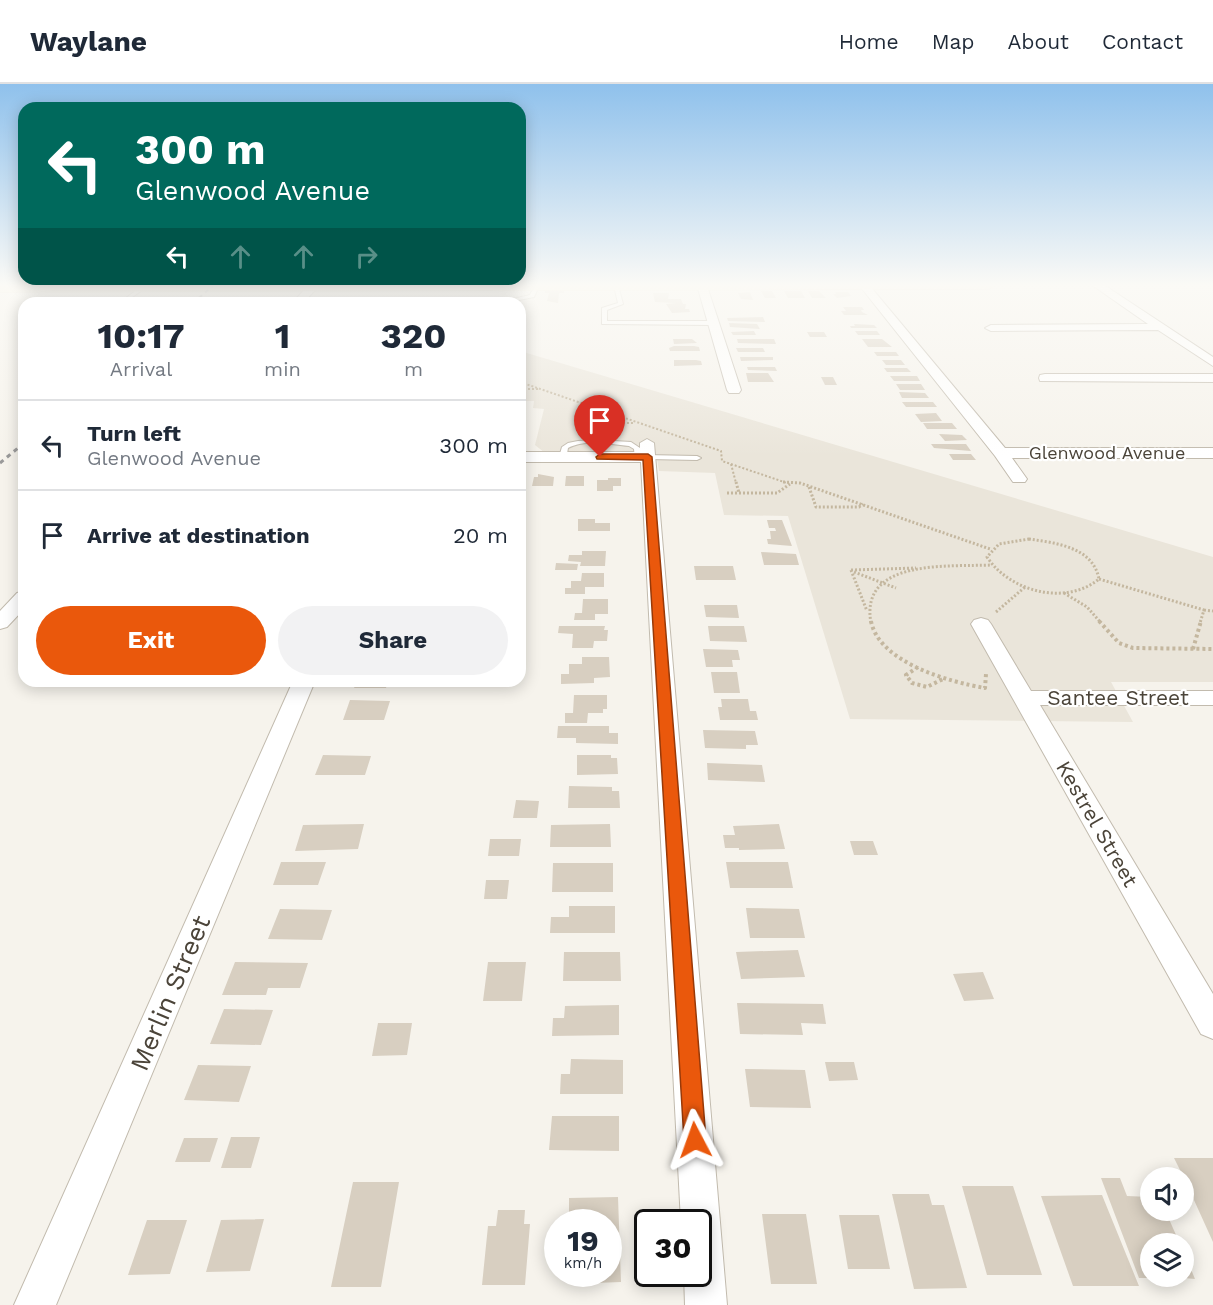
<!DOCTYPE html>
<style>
body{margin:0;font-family:"Work Sans",sans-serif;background:#f2f2f3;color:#1f2937;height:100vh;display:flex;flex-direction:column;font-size:22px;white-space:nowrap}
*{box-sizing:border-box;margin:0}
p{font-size:20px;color:#747a83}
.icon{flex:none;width:33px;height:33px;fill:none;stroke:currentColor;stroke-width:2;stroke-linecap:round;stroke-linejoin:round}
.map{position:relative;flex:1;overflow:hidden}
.drawer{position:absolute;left:18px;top:213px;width:508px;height:390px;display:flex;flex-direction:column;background:#fff;border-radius:18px;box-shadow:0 3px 15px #0003}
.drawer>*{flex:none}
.guide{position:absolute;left:18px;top:18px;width:508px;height:183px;border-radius:18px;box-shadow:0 3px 15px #0003;background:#00695c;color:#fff;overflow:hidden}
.fabs{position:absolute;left:1140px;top:1083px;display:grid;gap:12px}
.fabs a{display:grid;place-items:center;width:54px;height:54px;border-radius:50%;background:#fff;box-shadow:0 3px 15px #0003;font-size:30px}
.speed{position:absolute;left:544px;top:1125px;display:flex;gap:12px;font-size:30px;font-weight:700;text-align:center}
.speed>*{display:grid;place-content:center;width:78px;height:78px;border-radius:50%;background:#fff;box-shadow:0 3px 15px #0003;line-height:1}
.speed small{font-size:15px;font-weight:400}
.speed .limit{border:3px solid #111;border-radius:9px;background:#fff;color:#111}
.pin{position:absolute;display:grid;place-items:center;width:51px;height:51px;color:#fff;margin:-62px -26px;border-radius:50% 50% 50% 0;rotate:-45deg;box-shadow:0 0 6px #0007}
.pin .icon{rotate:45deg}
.me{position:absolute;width:66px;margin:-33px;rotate:356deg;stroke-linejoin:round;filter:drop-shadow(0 0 4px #0008)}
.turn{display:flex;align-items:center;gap:21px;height:126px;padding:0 18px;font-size:27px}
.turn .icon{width:78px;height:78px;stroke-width:2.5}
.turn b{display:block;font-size:42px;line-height:51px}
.lanes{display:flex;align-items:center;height:57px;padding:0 18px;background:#0003;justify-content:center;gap:30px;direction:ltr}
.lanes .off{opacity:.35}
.eta{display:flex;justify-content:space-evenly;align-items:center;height:102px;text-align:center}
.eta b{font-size:36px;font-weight:700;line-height:42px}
.primary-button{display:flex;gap:12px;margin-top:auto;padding:12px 18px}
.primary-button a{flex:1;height:69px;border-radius:36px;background:#ea580c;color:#fff;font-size:24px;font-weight:700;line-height:69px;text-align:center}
.primary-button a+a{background:#f2f2f3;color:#1f2937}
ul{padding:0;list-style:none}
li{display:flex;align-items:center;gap:18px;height:90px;padding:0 18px;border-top:2px solid #e0e1e3}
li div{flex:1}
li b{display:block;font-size:22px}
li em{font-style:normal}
header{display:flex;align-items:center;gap:36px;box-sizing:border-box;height:84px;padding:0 30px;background:#fff;border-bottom:2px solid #e0e1e3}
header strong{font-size:28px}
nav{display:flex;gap:33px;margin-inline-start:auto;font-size:21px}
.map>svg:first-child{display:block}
.residential{fill:#eae5da}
.building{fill:#d8cfc1}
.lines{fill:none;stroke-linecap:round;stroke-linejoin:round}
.service-casing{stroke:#c2bbae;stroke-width:2}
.minor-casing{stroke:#c2bbae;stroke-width:2}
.secondary-casing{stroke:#d6c79b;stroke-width:1}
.path-far2{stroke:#c4b79f;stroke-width:2;stroke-dasharray:2 2;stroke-linecap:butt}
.path-far1{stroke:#c4b79f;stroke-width:3;stroke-dasharray:2 2;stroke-linecap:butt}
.path{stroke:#c4b79f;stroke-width:4;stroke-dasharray:3 3;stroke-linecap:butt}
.service{fill:#fff;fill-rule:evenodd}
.minor{fill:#fff;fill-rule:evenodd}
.secondary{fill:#fff3cd;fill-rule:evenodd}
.rail-far1{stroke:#9a9a9a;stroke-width:2;stroke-dasharray:4 4;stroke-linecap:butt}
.rail{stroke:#9a9a9a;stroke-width:3;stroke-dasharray:4.5 4.5;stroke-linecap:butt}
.route{fill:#ea580c;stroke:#983908;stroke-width:1.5}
.labels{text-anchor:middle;stroke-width:4.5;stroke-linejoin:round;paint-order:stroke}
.far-street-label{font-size:18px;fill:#4b4439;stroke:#fff}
.street-label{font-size:21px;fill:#4b4439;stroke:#fff}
.near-street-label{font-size:26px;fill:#4b4439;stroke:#fff}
</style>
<header>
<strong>Waylane</strong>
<nav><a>Home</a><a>Map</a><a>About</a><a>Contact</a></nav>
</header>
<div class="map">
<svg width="1213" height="1221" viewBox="0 0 1213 1221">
<rect width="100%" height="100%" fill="#f6f3ec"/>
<path class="residential" d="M520,267L1213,473V598H1111L1133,638L850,635L788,432L724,431L715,389L659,387L656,369H545L535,361L544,325L533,324L534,317H521Z"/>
<path class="building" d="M545,206H564V209H559L558,219L547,217L549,209H545Z
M761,207H772L776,214H765Z
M784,207H801L805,214H788Z
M808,207H819L826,214H812Z
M750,208L753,216L741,215L738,209Z
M835,208H848L851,212L837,214L833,210H836Z
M653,209H669L668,215H681L683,220H686L685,225H689L690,228L672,229L666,220L676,219L655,218Z
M843,223H862L864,226H861L862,228L868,231H844L841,227H846Z
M763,233L765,238L728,237L727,234Z
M729,239L757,240L760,245L730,243Z
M854,240L874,241L877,244H851L850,242H855Z
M754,247L756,251H733L731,248Z
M855,247H877L880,251H858Z
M807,248H824L827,253H810Z
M673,255H692L697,259L674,260Z
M737,255H774L776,260L738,259Z
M862,255H882L892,263H868Z
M674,262H694L699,263L700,267H670L669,264Z
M736,264H763L765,268H738Z
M874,268H896L899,272H877Z
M740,273H773V276L741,277Z
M674,276H696L701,277L702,281L674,282Z
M882,276H901L905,281H886Z
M747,283H775L777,287L748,286Z
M884,284H907L911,288H887Z
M746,289H768L774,298H748Z
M890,292H917L920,297H894Z
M821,293H833L837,301H825Z
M896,300H921L925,306H900Z
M899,308L925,309L929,314H902Z
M902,318H933L937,323H906Z
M936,329L942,337L921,338L915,330Z
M923,339H952L957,345H927Z
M939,350L962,351L967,356L945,357Z
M931,360H966L971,367L934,364Z
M949,370H971L976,376H953Z
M538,390L554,393L553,402H532L534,393H538Z
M566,392H584V402H565Z
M608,394H621V402H613V407H597V396H608Z
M578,435H595V439H610V447H578Z
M767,436H782L792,462L768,460L767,455H771L770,447H776L775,444H769Z
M582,467H606L605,482H580L581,478L568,477L569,471H582Z
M761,468L796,470L799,481H764Z
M556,479L578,480L577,486H555Z
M694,482H733L736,496H696Z
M582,489H604V503H585V510H565V504H571V497H581Z
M583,515H608V530H595V536H574L575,529H582Z
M704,521H737L739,534L706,533Z
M559,542H605L604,546H608L607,557H594L593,564H572L573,550L558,549Z
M708,542H744L747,558L710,557Z
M703,565L738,566L740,576H732L733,583H706Z
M582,573H609L610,593L594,594V599L561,600V590H569V580H582Z
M711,588H737L740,609H714Z
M351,597H388L386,604H354L355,602H349Z
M574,611H607V625H603V629H588L587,639H565V629H573Z
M721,615H748L750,627H756L758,636H720L718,623H722Z
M350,616L390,617L384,636H343Z
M558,642H609V649H618V660L576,659V654H557Z
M703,646L755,647L758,661H746V665L705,664Z
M323,671L371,672L365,691H315Z
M577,671H611V674H617L618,690L577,691Z
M707,679L762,681L765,698L708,696Z
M569,702L612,703V707H619L620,724H568Z
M516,716L539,717L537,734H513Z
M364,740L358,765L295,767L303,741Z
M610,740L611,763H550L551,741Z
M779,740L785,765L739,766V764H725L723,751H735L733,742Z
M490,755H521L519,772H488Z
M850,757H873L878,771H854Z
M281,778H326L318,801H273Z
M726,778H788L793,804H730Z
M553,779H613V808H552Z
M486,796H509L507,815H484Z
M569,822H615V849H550L551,833H569Z
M746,824L799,825L805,854H750Z
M280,825L332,826L322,856L268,855Z
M798,866L805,893L741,895L736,868Z
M564,868H620L621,897H563Z
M235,878L308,879L300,904H268L266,911H222Z
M488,878H526L522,917H483Z
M983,888L994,915L964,917L953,890Z
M737,919L823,920L826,940L801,939L803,951L740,950Z
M619,921V951L552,952L553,934H564L565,922Z
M224,925L273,926L261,961L210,960Z
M378,939H412L407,971L372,972Z
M571,975L623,976V1010H560L561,990H570Z
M825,978H854L858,996L829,997Z
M198,981L251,982L239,1018L184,1016Z
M745,985L805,986L811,1024L750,1023Z
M552,1032H619V1067L549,1066Z
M231,1053H260L251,1084H221Z
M184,1054H218L210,1078H175Z
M1174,1074H1213V1158L1184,1094Z
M1101,1094H1120L1127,1112L1150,1113V1126H1165L1180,1160H1150V1194H1139Z
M353,1098H399L381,1203H331Z
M962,1102H1013L1042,1191H987Z
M892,1110H929L932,1121H944L967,1204L914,1205Z
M1102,1111L1139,1202H1073L1041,1112Z
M618,1113L621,1198L568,1200V1190H609V1138H569V1114Z
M498,1126H525L524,1140H530L525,1201H482L488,1142H496Z
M762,1130H806L817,1200H771Z
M839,1131H879L890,1185H848Z
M264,1135L250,1187L206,1188L221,1136Z
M147,1136H187L170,1190L128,1191Z
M1184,1168L1195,1195L1184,1194Z"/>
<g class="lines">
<defs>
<path id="service" d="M535,201L539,202L534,213L504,219H495L530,211Z
M618,201L623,220L607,226V237H712L715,239L712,241L602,240V224L618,219L614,202Z
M141,203L145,204L124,219H119Z
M596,356L631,358L640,364L642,373L635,375L634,365L629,362C610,360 586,355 568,364L566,375L559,373L562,363L568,359L578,357Z
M645,371L697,372L701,374L697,376L648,375H645Z"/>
<path id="minor" d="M309,201L318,203L303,219H292Z
M697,201L707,202L741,306L739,309H729L727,306Z
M859,201H869L1005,364H1213V374H1012L1027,395L1025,398H1013L995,372Z
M1092,201H1104L1213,273V282L1158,246L991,247L985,244L991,241L1148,240Z
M1045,290H1213V298L1040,297L1039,294L1040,291Z
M647,355L654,359L727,1221H685L684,1190H699V1138H681L641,378H520V368H640V359Z
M24,507V525L7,543L0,545V527L17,509Z
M981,534L988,536L991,540L1031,607H1213V621H1040L1213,910V955L1201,950L971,540L974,536Z
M293,597H315L56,1221H14Z"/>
<path id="secondary" d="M0,201H996L989,205L0,208Z"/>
</defs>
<use href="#service" class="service-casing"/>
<use href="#minor" class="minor-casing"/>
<use href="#secondary" class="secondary-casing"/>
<path class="path-far2" d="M520,298L721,367L722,377L787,399
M520,305H538
M583,339H633
M582,341L585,321
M731,380L736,399"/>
<path class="path-far1" d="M736,398L739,409
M783,398L800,399L990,465
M809,403L816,423H859L863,420
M727,409H777L790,400
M1029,455C1056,459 1093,463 1099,495C1066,522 1010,508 987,473L999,460Z
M851,486L916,484
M851,486L867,527
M854,488L896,504
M1099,495L1204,526L1200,539
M1064,509L1087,523L1101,539
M1204,526L1213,527
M996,528L1025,503
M871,539C859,474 950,483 991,481"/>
<path class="path" d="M871,537C879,579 950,598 985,604L986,590
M1099,537L1119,559L1133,564L1213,565
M1193,565L1201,537
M918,583L906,591L912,599L927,603L943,595"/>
<use href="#service" class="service"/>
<use href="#minor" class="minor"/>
<use href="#secondary" class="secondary"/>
<path class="rail-far1" d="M193,219L214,201"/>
<path class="rail" d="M0,379L24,359"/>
</g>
<linearGradient id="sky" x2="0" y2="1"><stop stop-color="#8fc1ec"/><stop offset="0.54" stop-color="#fbfaf6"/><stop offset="1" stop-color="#fbfaf6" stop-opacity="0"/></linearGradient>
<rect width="1213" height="372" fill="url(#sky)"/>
<path class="route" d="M600,370H648L652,373L706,1056L703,1064L695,1067L687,1064L684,1056L643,376L597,375L596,373Z"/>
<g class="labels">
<g class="far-street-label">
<text x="1107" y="375">Glenwood Avenue</text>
</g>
<g class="street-label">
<text x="1118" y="621">Santee Street</text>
<text transform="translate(1097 740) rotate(60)" y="7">Kestrel Street</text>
</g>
<g class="near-street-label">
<text transform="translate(170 909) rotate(-67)" y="9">Merlin Street</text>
</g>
</g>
</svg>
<div class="fabs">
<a><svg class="icon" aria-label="sound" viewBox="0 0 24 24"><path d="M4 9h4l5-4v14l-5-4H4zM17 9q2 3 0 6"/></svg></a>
<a><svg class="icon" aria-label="layers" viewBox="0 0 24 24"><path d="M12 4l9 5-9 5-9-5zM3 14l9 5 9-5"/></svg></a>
</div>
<div class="speed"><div>19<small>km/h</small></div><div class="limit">30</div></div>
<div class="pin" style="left:600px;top:373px;background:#d93025"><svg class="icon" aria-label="arrive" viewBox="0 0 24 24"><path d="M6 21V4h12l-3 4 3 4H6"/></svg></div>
<svg class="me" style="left:695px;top:1056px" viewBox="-20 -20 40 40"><path d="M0-17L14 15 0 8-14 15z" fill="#ea580c" stroke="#fff" stroke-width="4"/></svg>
<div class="guide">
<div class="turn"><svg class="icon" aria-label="left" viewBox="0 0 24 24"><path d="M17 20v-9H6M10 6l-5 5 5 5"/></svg><div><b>300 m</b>Glenwood Avenue</div></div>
<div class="lanes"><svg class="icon" aria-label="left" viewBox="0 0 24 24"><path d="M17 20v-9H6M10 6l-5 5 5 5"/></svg><svg class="icon off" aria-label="ahead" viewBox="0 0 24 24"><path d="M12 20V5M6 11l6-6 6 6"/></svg><svg class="icon off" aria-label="ahead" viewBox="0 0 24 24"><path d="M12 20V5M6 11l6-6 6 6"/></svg><svg class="icon off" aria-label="right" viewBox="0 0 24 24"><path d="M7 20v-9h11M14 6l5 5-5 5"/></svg></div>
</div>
<section class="drawer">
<div class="eta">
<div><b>10:17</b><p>Arrival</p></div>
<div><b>1</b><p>min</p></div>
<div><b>320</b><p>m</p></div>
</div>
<ul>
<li><svg class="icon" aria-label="left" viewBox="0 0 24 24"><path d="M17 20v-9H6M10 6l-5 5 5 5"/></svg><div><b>Turn left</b><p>Glenwood Avenue</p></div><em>300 m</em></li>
<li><svg class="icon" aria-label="arrive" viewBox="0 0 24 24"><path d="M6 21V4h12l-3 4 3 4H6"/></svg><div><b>Arrive at destination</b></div><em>20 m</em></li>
</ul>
<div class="primary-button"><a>Exit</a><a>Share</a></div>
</section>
</div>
